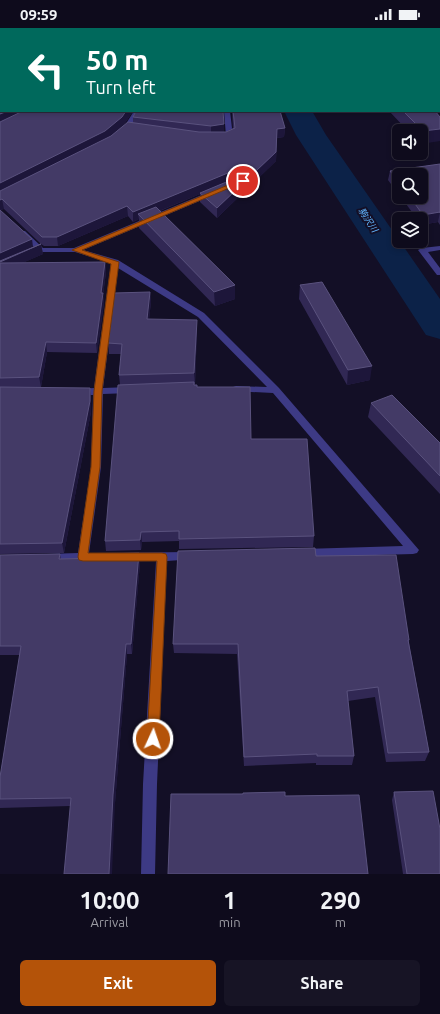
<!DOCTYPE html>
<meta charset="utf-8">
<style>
body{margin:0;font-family:Ubuntu,"Noto Sans JP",sans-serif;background:#171425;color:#f1f3f6;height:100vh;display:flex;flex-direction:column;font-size:15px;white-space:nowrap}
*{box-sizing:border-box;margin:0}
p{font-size:13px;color:#9b9ba3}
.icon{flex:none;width:22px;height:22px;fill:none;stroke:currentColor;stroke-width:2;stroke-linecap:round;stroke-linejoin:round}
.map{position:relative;height:846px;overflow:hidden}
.drawer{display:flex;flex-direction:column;background:#0e0b1c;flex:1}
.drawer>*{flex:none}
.top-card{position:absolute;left:0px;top:0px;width:440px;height:84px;box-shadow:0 2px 6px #0003,0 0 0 1px #2e2b3b;background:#00695c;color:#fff;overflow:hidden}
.tools{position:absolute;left:392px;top:96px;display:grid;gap:8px}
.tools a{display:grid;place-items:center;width:36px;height:36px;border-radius:6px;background:#0e0b1c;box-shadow:0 2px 6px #0003,0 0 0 1px #2e2b3b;font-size:20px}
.pin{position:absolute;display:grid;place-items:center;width:34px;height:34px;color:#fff;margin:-17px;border:2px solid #fff;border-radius:50%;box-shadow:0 1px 4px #0007}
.me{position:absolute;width:44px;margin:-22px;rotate:3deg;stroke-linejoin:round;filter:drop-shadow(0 0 3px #0008)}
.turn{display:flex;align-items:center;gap:14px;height:84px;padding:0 20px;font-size:18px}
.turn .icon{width:52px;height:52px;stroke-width:2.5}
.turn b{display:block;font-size:28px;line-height:34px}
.eta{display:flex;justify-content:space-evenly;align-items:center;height:68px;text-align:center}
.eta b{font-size:24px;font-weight:700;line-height:28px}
.action{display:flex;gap:8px;margin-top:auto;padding:8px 20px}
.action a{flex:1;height:46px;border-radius:6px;background:#b45309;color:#fff;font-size:16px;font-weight:700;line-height:46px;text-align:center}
.action a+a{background:#171425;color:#f1f3f6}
.status{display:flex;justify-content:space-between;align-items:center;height:28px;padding:0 20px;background:#0e0b1c;direction:ltr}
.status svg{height:11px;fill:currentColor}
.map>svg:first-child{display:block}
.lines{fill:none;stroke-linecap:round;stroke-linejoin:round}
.river{fill:#0c2248;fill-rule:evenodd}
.street{fill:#3d3a85;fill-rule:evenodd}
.wall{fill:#312854}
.shaded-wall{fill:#1d163a}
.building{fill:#433a66;stroke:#5a527e}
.route{fill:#b45309;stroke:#753606}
.labels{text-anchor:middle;stroke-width:4;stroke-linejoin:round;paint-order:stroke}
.far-water-label{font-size:9px;font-style:italic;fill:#62b6ff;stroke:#130f26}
</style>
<div class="status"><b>09:59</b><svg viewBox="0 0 49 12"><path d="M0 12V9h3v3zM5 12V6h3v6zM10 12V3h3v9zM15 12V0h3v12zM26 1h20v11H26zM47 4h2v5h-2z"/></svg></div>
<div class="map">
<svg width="440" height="846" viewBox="0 0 440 846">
<rect width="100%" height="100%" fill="#130f26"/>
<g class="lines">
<path class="river" d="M262,0H286V1H262Z
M284,83H312L326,107L440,271V311L426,307L296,107Z"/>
<path class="street" d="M134,83H140C136,91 130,108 119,106L118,105L124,99Z
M224,83H230L233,109L225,112L222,110L226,108Z
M209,164H212L216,166L83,222L118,232L204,285L279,360L419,522L417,525L413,526L303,529L299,528L297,525L299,522L303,521L403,518L273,365L233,363L231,361L233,359L236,358L267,359L198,289L118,240L103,360L130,359L135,362L130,365L103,366L101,439L89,525L191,524L195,525L197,528L195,531L167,533L157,756L155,846H141L143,756L156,533L47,534L43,533L41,530L43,527L47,526L78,525L91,439L93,367H76L71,364L76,361L94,360L111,235L75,224H42L33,229H27V225L36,221L18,205L19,203H25L43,220H74Z
M440,218V222L428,224L440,240V247H437L418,222L422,220Z"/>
</g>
<path class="wall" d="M1,16V83H133L123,98L133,95V89L224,96V104H226L233,100L232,83H280L285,100L284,109L277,110L276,133L217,190L200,174V166L160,183L235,257V271L215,278L139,200V191L133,194L128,188L58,218H44L41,216L43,226L22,235L105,234L106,244L103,267L104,275L97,325L47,324L41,359L30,360L91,370V384L64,525L0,526V182L33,219L41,216L4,181L0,182V17Z
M389,83H435L421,116V103H408Z
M440,136V197L438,194L421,197V191H417L401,169H421L399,147V167L388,152L390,143Z
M300,257L370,352L347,357L299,271Z
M150,264L151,274L149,291L197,302L195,356H194V357L251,411L314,508L313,519L179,521V513L142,514L141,522L106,523L105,513L120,357L119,347L121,326H109L108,315Z
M371,375L440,415V466L368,389Z
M139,525L140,535L132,626H127L115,775L70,778L0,780V749L20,627H0V527L60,526L61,531L103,530Z
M316,528L409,612V615L429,724L425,733L386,734L375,669L348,673L354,728L352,737H316V735L244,738L237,626L174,625L173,616Z
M394,764L440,846H403L392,772Z"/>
<path class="shaded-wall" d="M0,0H11L10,1H1V8H0Z
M234,0H240V1H233Z
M8,83H29L0,96V86Z
M126,83H133L123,98L106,113L0,165V155Z
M224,96V106L211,107V98Z
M285,100L284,109L276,110L277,101Z
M440,101V113L421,116L423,103Z
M276,124V133L217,190V180Z
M240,140L239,150L200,165V166L142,190L138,186L139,191L133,194V184Z
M2,171L4,181L0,182V172Z
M127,178L128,188L58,218L57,209Z
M440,184L438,194L421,197L423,187Z
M32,211L33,219L41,216L43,226L0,245V225Z
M105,234L106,244L103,267L104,275L97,325L96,315Z
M235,257V271L215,278L214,264Z
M150,264L151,274L148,302L147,291Z
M197,292V302L195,356L194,345Z
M46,314L47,324L41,359L39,349Z
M372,338L370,352L347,357L348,342Z
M90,360L91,370V384L64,525L62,515Z
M141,504L142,514L141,522L140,512Z
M139,525L140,535L132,626L131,616Z
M126,616L127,626L115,775L112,846H109L113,767Z"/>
<path class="building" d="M34,0H234L233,1H32Z
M313,0H342V1H312Z
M386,0H413V1H386Z
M1,16V37L0,34V17Z
M1,37V83H8L0,86V38Z
M23,83H126L122,89L105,103L0,155V94Z
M136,83H223L224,96L211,98L133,89Z
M233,83H280L285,100L277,101L276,124L217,180L200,165L248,145V141L240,140L133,184L127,178L57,209H42L2,171L0,172V163L111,108L128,94L199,104H226L235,100Z
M403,83H435L440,89V101L423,103Z
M440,136V185V184L423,187L410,169H421V147H399V155L390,143Z
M156,179L235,257L214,264L138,186Z
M0,182L32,211L0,225Z
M41,216L0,234V233Z
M105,234L101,265H103L96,315L46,314L39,349L0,350V235Z
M322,254L372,338L348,342L300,257Z
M150,264L147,291L197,292L194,345L119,347L122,316L108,315L114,265Z
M194,354V357H197V359H250L251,411H307L314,508L179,511V503L141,504L140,512L105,513L118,357Z
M0,359L90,360V373L62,515L0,516Z
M392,367L440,415V448L371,375Z
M315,520L316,528L396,527L409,612H408L429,724L388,725L378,659L347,663L354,728H317V726L244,729L238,616H173L178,523Z
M139,525L131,616H126L113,767L109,846H64L71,770L0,771V749L21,618H0V527L60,526L59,531L103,530L104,526Z
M433,763L440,801V846H407L394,764Z
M285,764V768L359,767L368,846H168L171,766H243V765Z"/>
<path class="route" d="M240,152L246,153L82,222L119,234L102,363L100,439L88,525H162L166,526L167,529L159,711L157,715L153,716L149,715L147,711L157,533H83L79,532L78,529L91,439L94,363L111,236L72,222Z"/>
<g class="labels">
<g class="far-water-label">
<text transform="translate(368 192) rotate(56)" y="3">駒沢川</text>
</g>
</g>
</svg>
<div class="tools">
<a><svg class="icon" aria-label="sound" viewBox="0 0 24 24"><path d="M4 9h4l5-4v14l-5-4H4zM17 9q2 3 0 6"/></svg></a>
<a><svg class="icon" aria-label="search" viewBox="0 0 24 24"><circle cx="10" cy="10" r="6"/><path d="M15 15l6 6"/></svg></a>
<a><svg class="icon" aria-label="layers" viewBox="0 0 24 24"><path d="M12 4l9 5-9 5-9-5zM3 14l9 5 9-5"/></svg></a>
</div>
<div class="pin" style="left:243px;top:153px;background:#d93025"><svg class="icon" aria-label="arrive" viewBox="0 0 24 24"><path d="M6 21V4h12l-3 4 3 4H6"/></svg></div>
<svg class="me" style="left:153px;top:711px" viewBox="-20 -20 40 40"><circle r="17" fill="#b45309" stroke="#fff" stroke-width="3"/><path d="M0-11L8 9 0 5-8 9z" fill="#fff"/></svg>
<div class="top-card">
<div class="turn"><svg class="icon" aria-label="left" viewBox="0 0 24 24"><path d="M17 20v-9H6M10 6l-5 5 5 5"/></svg><div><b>50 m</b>Turn left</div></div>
</div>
</div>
<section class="drawer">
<div class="eta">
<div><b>10:00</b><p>Arrival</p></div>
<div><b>1</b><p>min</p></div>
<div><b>290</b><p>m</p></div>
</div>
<div class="action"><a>Exit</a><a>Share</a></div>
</section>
